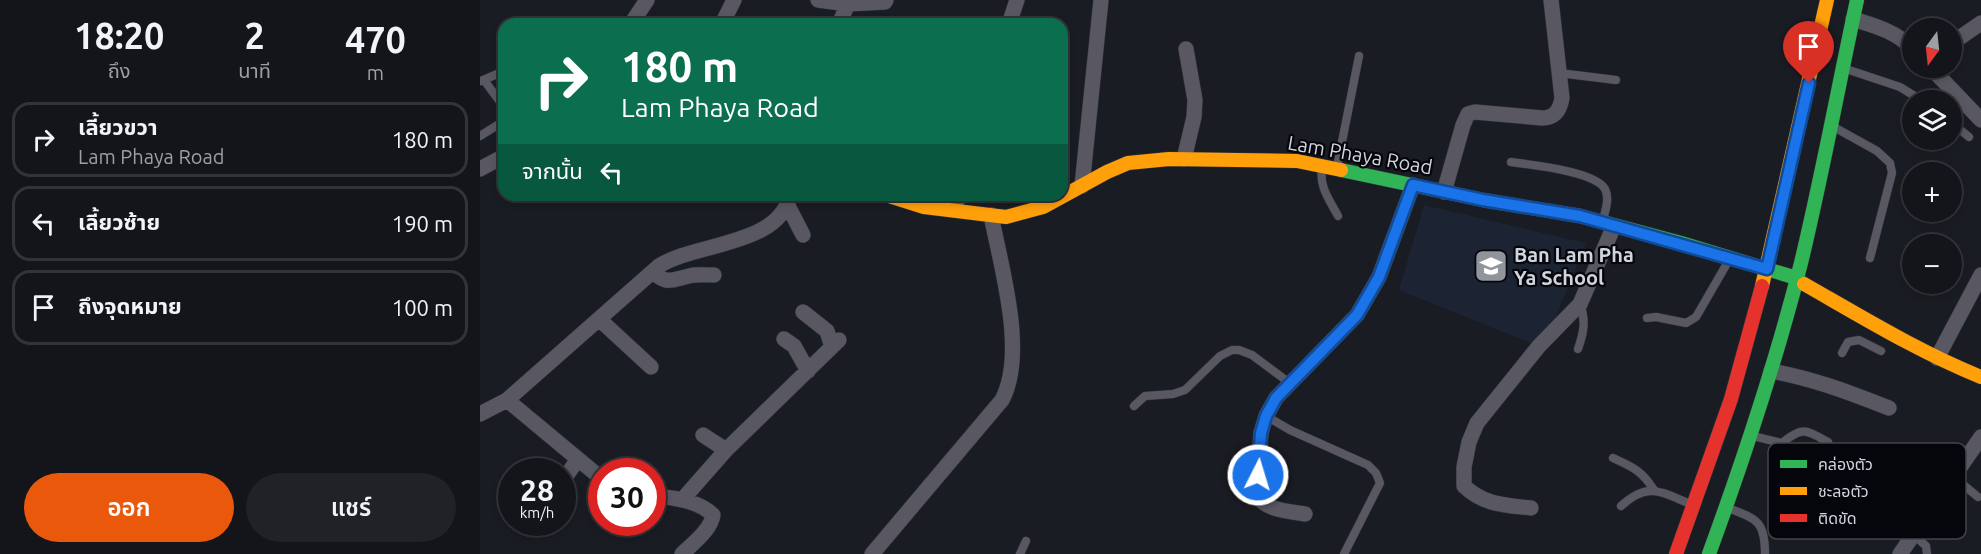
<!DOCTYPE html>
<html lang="th">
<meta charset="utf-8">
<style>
body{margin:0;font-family:Ubuntu,"Noto Sans Thai",sans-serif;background:#212227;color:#f1f3f6;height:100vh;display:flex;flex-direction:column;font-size:22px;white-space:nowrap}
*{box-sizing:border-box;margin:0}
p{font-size:20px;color:#9d9fa2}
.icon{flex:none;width:33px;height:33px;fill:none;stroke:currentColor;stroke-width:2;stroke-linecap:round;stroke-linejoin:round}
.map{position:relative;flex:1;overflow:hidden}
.panel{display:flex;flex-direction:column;background:#14151a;width:480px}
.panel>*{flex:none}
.banner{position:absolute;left:18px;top:18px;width:570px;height:183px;border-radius:18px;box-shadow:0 3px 9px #0003,0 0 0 2px #333439;background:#0b6e4f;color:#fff;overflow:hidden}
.needle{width:39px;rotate:195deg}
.buttons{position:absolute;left:1422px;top:18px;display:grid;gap:12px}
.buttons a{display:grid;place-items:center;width:60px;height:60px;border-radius:50%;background:#14151a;box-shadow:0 3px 9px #0003,0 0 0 2px #333439;font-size:30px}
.speed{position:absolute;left:18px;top:458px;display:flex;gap:12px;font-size:30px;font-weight:700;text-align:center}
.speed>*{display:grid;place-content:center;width:78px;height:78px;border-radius:50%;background:#14151a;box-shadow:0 3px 9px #0003,0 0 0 2px #333439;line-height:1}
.speed small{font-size:15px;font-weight:400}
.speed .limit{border:9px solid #d22;background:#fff;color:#111}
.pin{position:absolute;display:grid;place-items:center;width:51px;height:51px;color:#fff;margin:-62px -26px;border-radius:50% 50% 50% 0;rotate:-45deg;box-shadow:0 0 6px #0007}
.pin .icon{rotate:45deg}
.me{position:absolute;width:66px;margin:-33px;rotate:5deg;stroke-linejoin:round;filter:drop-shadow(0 0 4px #0008)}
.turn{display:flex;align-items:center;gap:21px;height:126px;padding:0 24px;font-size:27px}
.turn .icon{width:78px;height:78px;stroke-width:2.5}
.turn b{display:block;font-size:42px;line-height:51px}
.then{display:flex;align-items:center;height:57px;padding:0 24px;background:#0003;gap:12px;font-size:22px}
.eta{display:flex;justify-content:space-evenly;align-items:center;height:102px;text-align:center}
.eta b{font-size:36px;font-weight:600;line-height:42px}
.cta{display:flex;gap:12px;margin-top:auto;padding:12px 24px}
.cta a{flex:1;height:69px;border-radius:36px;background:#ea580c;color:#fff;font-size:24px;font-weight:600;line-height:69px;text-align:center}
.cta a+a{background:#212227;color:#f1f3f6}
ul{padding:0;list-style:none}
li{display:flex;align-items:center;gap:18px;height:75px;margin:0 12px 9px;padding:0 12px;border:3px solid #333439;border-radius:18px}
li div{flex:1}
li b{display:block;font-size:22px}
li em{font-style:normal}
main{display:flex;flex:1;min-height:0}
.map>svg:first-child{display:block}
.built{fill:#1c2333}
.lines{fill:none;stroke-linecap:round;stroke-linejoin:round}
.lane-casing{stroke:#34373c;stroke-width:9}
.street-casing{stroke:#34373c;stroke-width:16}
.fast-casing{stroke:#34373c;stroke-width:15}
.slow-casing{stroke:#34373c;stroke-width:15}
.jam-casing{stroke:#34373c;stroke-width:15}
.path{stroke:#56555e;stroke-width:2;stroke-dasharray:4.5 3;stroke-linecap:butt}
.lane{stroke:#595761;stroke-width:8}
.street{stroke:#595761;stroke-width:15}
.fast{stroke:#30b455;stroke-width:14}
.slow{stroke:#ff9f0a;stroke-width:14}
.jam{stroke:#e5322d;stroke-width:14}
.route-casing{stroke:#114b97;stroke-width:15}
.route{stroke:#1a73e8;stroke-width:10}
.labels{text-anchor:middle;stroke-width:4.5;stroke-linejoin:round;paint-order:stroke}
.street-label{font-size:20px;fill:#d0d4dc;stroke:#05060b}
.poi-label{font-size:20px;font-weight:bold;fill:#d0d4dc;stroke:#05060b;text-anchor:start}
.key{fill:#05060b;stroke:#42444a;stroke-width:1.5}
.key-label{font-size:16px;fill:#d0d4dc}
</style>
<main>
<section class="panel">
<div class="eta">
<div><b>18:20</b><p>ถึง</p></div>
<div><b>2</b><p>นาที</p></div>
<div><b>470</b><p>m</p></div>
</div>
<ul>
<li><svg class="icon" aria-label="right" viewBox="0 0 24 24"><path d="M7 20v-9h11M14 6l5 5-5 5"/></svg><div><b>เลี้ยวขวา</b><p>Lam Phaya Road</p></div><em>180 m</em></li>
<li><svg class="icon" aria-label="left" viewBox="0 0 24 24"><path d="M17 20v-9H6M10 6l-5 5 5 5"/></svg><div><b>เลี้ยวซ้าย</b></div><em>190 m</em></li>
<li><svg class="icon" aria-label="arrive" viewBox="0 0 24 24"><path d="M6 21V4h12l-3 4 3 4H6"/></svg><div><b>ถึงจุดหมาย</b></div><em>100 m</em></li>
</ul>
<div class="cta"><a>ออก</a><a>แชร์</a></div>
</section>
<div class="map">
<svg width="1501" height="554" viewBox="0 0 1501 554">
<rect width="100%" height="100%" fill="#1a1c23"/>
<path class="built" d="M944,205L1106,243L1063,348L919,290Z"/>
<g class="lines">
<defs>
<path id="lane" d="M1363,68L1420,87L1441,100
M1079,73L1136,80
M4,80L24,107
M1,81L24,71
M1472,123L1489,137
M1352,126L1397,151L1410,163L1412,173L1390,258
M0,136L24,121
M1031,162C1051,165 1115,171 1125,189C1130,199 1125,210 1123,221
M857,167L879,56
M842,168C839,187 849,199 858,216
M1167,318L1176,317L1206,323L1216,317L1249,260
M1098,349C1104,332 1106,320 1100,304
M1362,353L1368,342L1379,340L1401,351
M654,406L665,396L693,394L705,390L740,356L752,350H759L772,355L811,384
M786,416L810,430L888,465L896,473L900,483L864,554
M1273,436L1302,443C1323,426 1326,430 1348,442
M1302,443L1349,473L1354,480V488
M1133,458C1153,467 1162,471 1174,490
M1474,477L1498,497
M1141,506C1169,480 1182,493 1213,505
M1248,508C1277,519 1285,521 1285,554
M1434,535L1446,546L1447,554
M540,554L546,541"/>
<path id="street" d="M338,0L368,4L370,0
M1373,19C1395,26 1415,31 1432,48
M151,24L167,0
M242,24L254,0
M359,24L368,4L405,2L406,0
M529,24L537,0
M1472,43L1501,23
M1451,68L1501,120
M704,159L714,117L715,100L706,49
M0,169L24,156
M602,186L621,0
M964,192L983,125L988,114L995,112L1062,118C1075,118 1080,110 1082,98L1071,0
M308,206L323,235
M474,210L479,195
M173,272C187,285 192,280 209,276C217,274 226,275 234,275
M323,312L347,331L352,347
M119,319L171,367
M304,339L314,346L328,371
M1457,358L1501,275
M1291,371C1332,378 1370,393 1409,408
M0,414L27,400
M223,435L246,450
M122,479L27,400L179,266C214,243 300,246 310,195
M82,482L98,459
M172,495C193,498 218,500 233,515C231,530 212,544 202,554
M202,500L246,450L359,340
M1051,508C1024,505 1004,505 984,486V467L989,442L997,423L1059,346L1100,304L1134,226
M825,514C808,511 787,511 776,495L781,433L786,416L796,398L877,315L899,277L933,185
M392,554L522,400C547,353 521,267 511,215
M1420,554L1501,437"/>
<path id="fast" d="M861,170L1003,200L1100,216L1201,243L1310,276L1324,284
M1229,554C1264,458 1296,362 1321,263C1342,176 1358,88 1377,0"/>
<path id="slow" d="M406,195L444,207L526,217L563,207L627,172L648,163L689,159L817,161L861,170
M1324,284C1382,317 1439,352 1501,377
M1282,286L1347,0"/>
<path id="jam" d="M1196,554L1251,399L1282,286"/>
</defs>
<use href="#lane" class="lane-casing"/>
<use href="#street" class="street-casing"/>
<use href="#fast" class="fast-casing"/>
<use href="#slow" class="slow-casing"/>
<use href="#jam" class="jam-casing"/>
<path class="path" d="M1402,527L1415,536"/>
<use href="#lane" class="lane"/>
<use href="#street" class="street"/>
<use href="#fast" class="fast"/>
<use href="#slow" class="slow"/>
<use href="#jam" class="jam"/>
</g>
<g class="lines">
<defs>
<path id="route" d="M778,475L781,433L786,416L796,398L877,315L899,277L933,185L1003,200L1100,216L1287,269L1329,83"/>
</defs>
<use href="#route" class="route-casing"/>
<use href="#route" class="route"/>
</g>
<defs>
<symbol id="school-square" viewBox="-11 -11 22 22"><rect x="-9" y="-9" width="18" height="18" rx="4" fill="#90949b" stroke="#05060b"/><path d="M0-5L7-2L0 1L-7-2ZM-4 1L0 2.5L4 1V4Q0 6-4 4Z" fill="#fff"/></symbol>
</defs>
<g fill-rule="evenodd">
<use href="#school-square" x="992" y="247" width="38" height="38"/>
</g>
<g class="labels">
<g class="street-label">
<text transform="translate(880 155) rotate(10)" y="7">Lam Phaya Road</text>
</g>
<g class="poi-label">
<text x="1034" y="262">Ban Lam Pha<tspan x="1034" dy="23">Ya School</tspan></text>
</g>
</g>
<rect x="1288" y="443" width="198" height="96" rx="9" class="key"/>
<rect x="1300" y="460" width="27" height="8" fill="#30b455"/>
<rect x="1300" y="487" width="27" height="8" fill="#ff9f0a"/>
<rect x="1300" y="514" width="27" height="8" fill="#e5322d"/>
<g class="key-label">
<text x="1338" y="470">คล่องตัว</text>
<text x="1338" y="497">ชะลอตัว</text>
<text x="1338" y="524">ติดขัด</text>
</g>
</svg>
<div class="buttons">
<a><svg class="needle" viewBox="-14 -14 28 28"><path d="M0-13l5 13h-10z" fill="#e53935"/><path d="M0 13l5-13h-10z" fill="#9d9fa2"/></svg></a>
<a><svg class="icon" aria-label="layers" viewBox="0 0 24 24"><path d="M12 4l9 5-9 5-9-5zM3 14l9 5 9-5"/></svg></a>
<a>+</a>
<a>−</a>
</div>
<div class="speed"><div>28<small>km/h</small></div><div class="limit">30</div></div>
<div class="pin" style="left:1329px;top:83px;background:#d93025"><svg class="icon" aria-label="arrive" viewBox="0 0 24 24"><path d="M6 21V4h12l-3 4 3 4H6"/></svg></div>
<svg class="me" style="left:778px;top:475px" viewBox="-20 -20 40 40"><circle r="17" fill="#1a73e8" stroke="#fff" stroke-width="3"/><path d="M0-11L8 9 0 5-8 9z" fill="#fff"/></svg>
<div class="banner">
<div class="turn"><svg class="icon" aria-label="right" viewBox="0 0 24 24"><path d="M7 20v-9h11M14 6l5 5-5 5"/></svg><div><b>180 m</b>Lam Phaya Road</div></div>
<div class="then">จากนั้น<svg class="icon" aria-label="left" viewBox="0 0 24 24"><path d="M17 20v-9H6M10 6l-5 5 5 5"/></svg></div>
</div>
</div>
</main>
